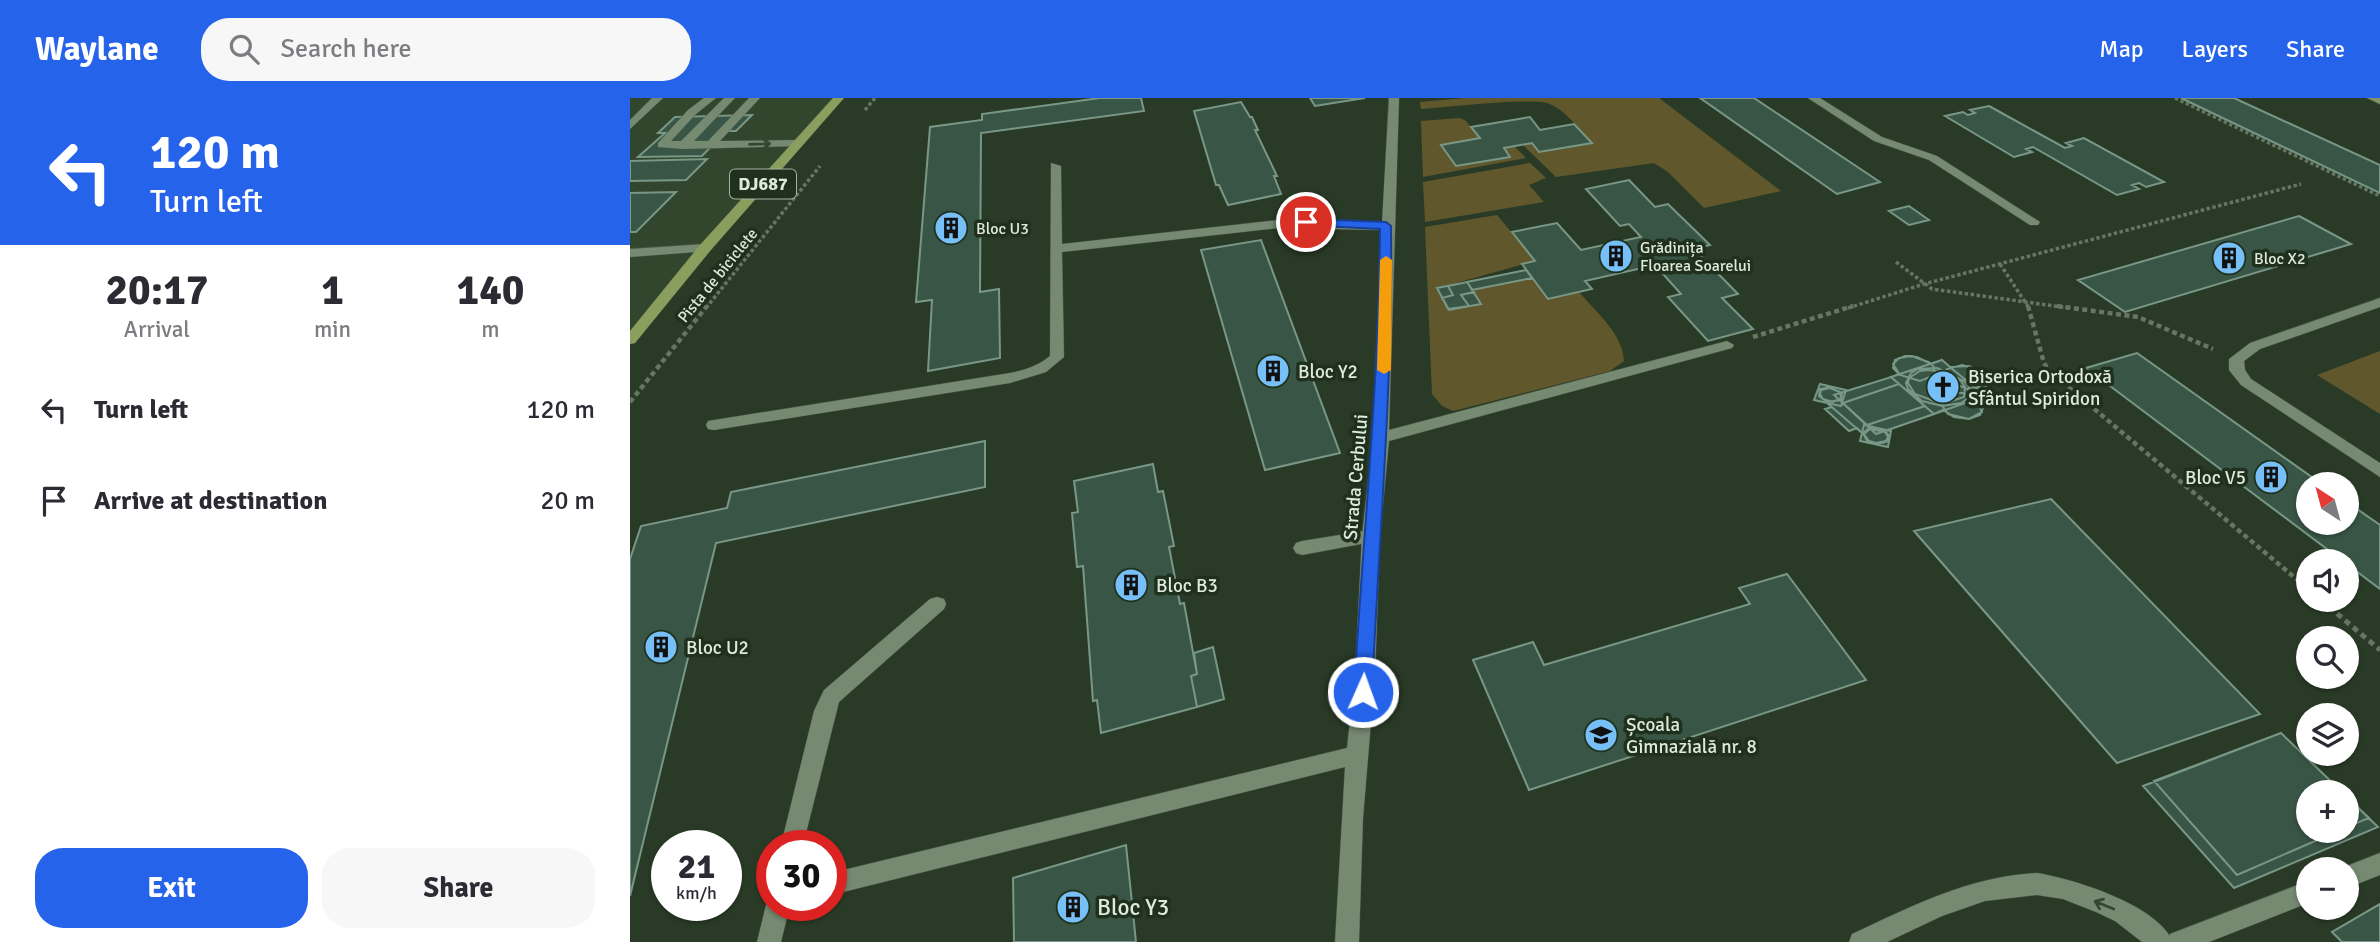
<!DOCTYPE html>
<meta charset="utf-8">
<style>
body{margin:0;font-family:Signika,sans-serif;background:#f7f7f7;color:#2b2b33;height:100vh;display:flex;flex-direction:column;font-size:26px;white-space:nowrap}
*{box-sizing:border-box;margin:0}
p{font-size:23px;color:#7c7c81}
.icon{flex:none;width:38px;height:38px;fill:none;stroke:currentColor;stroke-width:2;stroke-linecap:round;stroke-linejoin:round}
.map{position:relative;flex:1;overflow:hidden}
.details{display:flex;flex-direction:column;background:#fff;width:630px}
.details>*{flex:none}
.hud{background:#2563eb;color:#fff;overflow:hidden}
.needle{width:46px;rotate:324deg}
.fabs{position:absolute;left:1666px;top:374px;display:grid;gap:14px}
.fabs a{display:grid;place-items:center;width:63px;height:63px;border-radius:50%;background:#fff;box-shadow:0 2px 5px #0004;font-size:35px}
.speed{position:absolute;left:21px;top:732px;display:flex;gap:14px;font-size:35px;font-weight:700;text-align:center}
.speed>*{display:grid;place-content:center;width:91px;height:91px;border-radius:50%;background:#fff;box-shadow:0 2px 5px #0004;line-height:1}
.speed small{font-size:18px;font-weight:400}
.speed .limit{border:10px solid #d22;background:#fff;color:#111}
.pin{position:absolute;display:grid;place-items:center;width:60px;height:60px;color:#fff;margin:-30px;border:4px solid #fff;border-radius:50%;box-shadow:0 2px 7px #0007}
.me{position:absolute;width:77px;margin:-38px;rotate:2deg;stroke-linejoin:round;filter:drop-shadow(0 0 5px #0008)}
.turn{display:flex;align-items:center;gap:24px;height:147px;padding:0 35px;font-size:32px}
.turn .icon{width:91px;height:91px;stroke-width:2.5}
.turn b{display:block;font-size:49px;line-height:60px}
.eta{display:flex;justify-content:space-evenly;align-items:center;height:119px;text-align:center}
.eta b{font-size:42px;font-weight:700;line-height:49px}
.primary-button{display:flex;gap:14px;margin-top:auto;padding:14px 35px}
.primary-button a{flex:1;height:80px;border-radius:28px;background:#2563eb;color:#fff;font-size:28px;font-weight:700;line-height:80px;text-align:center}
.primary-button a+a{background:#f7f7f7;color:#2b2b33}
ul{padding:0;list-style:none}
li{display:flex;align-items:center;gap:21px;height:91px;padding:0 35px}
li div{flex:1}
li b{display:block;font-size:26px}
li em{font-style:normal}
header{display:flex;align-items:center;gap:42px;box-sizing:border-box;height:98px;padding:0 35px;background:#2563eb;color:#fff}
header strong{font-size:33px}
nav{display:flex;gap:38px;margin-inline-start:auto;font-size:24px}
.search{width:490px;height:63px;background:#f7f7f7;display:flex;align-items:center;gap:18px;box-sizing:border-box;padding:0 24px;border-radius:28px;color:#7c7c81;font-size:26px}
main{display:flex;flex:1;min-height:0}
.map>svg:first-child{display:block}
.built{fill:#31462d}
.green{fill:#60582c}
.building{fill:#395546;stroke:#799786;stroke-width:2}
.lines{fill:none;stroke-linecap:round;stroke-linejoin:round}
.lane-casing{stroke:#475644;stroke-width:1}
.street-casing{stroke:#475644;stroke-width:1}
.secondary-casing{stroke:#475644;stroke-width:1}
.primary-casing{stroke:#475644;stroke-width:1}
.path-far2{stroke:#667663;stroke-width:3.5;stroke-dasharray:3.5 2.5;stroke-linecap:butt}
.path-far1{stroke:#667663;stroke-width:4.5;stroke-dasharray:5 3.5;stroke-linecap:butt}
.path{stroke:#667663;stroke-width:5;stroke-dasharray:6 4.5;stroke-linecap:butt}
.lane{fill:#768a72;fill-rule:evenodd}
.street{fill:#768a72;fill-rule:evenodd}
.secondary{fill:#809468;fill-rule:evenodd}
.primary{fill:#8a9f5d;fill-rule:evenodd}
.oneway{stroke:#354632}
.route{fill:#2563eb;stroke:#184099;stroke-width:2}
.slow{fill:#f59e0b}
.labels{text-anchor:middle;stroke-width:7;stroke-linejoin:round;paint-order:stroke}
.far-poi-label{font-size:16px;fill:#dfeadd;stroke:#1f301c;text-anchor:start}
.far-street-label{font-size:16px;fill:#dfeadd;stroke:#1f301c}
.shield{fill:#1f301c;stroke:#a5b2a3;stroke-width:2}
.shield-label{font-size:18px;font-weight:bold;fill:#dfeadd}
.poi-label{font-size:19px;fill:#dfeadd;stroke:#1f301c;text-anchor:start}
.street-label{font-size:19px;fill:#dfeadd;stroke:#1f301c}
.near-poi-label{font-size:23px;fill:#dfeadd;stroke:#1f301c;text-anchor:start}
</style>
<header>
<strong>Waylane</strong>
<div class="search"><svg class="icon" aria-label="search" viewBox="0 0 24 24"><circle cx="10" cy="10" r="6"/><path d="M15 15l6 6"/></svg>Search here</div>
<nav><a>Map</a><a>Layers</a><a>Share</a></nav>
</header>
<main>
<section class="details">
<div class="hud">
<div class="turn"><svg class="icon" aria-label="left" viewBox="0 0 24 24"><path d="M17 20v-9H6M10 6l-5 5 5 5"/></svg><div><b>120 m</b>Turn left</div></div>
</div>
<div class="eta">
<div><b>20:17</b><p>Arrival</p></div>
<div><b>1</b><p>min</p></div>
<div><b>140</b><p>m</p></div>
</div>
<ul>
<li><svg class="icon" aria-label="left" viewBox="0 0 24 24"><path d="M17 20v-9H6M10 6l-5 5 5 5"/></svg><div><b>Turn left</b></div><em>120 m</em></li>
<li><svg class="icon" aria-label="arrive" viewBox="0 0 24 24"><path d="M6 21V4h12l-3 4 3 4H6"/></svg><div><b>Arrive at destination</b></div><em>20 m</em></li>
</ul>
<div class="primary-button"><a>Exit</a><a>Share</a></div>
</section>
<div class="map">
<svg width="1750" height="844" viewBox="0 0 1750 844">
<rect width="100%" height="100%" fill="#293b26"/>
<path class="built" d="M0,0H209L0,242Z"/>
<path class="green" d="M835,0H1029L1151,93L1074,110L1038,74L1024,65L926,79L893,47L902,45L909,54L961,45C949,31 935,11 917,5C893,0 820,9 791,11L790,4Z
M830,20L836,23L850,40L812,47L826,68L880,59L874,50L884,48L896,60L793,79L791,23Z
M900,65L916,80L899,87L914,104L795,124L793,84Z
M867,117L905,163L808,190L819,212L851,206L842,192L902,180L918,201L949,194C966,214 993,236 994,263L980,273L823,313L812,308L802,296L795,129Z
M1750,253V316L1687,277Z"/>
<path class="building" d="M470,0H511L514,13L351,35L350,194L369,191L370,260L298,273L302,202L286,204L300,29L352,22V16Z
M680,0H735L685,8Z
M1070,0H1124L1250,84L1207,96Z
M1551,0H1604L1750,67V95Z
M611,4L620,19H622L628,32H625L647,78H644L651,96L598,107L589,87H586L564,13Z
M1359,8L1435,50L1442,48L1436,45L1454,40L1534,84L1516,89L1509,85L1502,87L1509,91L1487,97L1403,49L1396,51L1402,54L1384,59L1315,18L1333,14L1338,17L1345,15L1340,12Z
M122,17L106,33H96L72,58L8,59L35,35H28L45,19Z
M900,19L910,32L944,26L962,45L909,54L902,45L874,50L880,59L826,68L811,47L850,40L841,29Z
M77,61L56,82L0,83V63Z
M999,82L1025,109L1038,106L1080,147L1064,151L1108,196L1092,200L1123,231L1078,243L1038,199L1051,196L1025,167L955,183L962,191L918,201L892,166L905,163L882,134L927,125L951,152L1011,139L999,126L990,128L956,91Z
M46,94L6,134H0V95Z
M1279,108L1299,122L1279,127L1259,113Z
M1669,118L1721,146L1495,214L1448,182Z
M631,142L710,355L635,372L571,152Z
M896,172L902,180L842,192L837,184Z
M837,184L844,194L831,197L839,208L818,211L807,190Z
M837,184L851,206L819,212L812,200L823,197L818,188Z
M837,184L851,206L819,212L807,190Z
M1507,255L1693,387H1678V425H1717V404L1750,427V491L1456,270Z
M1275,258L1287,259L1301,266L1312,262L1320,269L1339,268L1351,273L1357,281L1356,288L1347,291L1355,298L1346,301L1353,310L1350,317L1339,321L1324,319L1313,312L1304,316L1261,279L1269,276L1263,270L1265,262Z
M1281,258L1299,264L1304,269L1305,277L1290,283L1270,277L1263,266L1269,260Z
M1312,262L1320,269L1355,298L1304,316L1261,279Z
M1332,267L1351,273L1357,281L1356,288L1337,291L1319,283L1315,274L1317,271Z
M1307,270L1334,283L1339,289L1337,301L1331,305L1312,308L1292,303L1278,291L1276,285L1281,275L1288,271Z
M1298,272L1316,274L1331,283L1335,289L1334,299L1312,306L1285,296L1278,285L1279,280L1290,273Z
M1261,279L1304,316L1246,336L1204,297Z
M1190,286L1216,292L1211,308L1184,302Z
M1269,286L1295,308L1237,327L1213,305Z
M1200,289L1212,296L1211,302L1197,304L1189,298L1190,291Z
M1200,290L1210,294L1211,300L1203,304L1193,301L1190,296L1191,292Z
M1319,295H1333L1346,301L1352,314L1339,321L1318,316L1309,303Z
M1197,305L1211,308L1213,305L1237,327H1234L1232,335L1227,330L1219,333L1195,311L1202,309Z
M1197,305L1211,308L1213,305L1237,327H1234L1232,335Z
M1234,327L1261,333L1258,349L1230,343Z
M1239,330L1255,333L1259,338L1258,343L1249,346L1237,343L1233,335Z
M1240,331L1255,334L1258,339L1256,343L1246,345L1239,343L1234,336Z
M355,343V389L86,445L0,798V461L11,428L97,410L101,394Z
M523,366L528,394L533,393L544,448L539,449L550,506L554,505L567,576L561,578L567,609L471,635L467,602L463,603L453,468L447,469L442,415L448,414L444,383Z
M1421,401L1630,616L1487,665L1284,433Z
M1157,476L1236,582L899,692L843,562L903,544L914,567L1120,506L1109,490Z
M583,549L594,601L567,609L561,578L567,576L564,555Z
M1651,635L1713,695H1678V733H1708L1607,777L1524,683Z
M1651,635L1713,695H1678V733H1708L1607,777L1524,683Z
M1651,635L1713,695H1678V733H1717V699L1748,729L1604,790L1513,688Z
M1717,699L1739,720L1717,729Z
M1717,699L1739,720L1717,729Z
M496,747L506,844H384L383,780Z
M1750,806V844H1712L1702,834Z"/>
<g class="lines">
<defs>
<path id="lane" d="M22,0H33L0,31V22Z
M74,0H86L66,16L41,43H51L94,0H105L64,43H78L119,0H130L90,43L169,42L175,45L169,48L53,51L28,49V45L58,12Z
M75,146L82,150L80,153L0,159V151Z
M741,432L747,433L750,438L747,443L672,457L666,455L663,450L666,445L672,443Z
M1750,755V777L1717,790V772L1709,771Z
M1678,783V805L1579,844H1537L1540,836Z"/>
<path id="street" d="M759,0H769L759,332L1097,243L1104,247L1102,250L759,343L750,438L745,576L733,720L729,844H705L715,669L201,797V775L717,650L725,576L732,438L743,338L751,132L648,130L432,154L434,259L416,274L380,285L84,332L78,331L76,327L78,323L380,275C395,272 408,268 420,258L421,65L431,68L432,146L648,122L752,124Z
M1178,0H1190L1252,39L1307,58L1410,124L1408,127H1400L1299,62L1244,43Z
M1750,200V209L1630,251L1614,263L1615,272L1621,281L1750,365V379L1611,287L1599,272V261L1620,245Z
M307,499L314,501L316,506L314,511L209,604L173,747H151L184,613L194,592L300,501Z
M1407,775C1444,781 1528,807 1543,844H1512L1485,823L1466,814L1433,801L1407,797L1355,803L1312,818L1257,844H1219L1222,836C1282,808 1340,778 1407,775Z
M142,798V807H160L151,844H127L136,807Z"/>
<path id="secondary" d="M1737,0H1750V6Z"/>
<path id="primary" d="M203,0H214L80,153L5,245L0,246V233L70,147Z"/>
</defs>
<use href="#lane" class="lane-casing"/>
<use href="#street" class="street-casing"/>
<use href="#secondary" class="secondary-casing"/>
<use href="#primary" class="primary-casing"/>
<path class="path-far2" d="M1545,0L1750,98
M235,12L245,0
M1266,164L1302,191L1439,210
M1370,166L1399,210
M76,210L190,68
M1218,210L1294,186L1671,86"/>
<path class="path-far1" d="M1398,208L1414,265L1419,273L1670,484
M1427,208L1508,219L1583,251
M1123,239L1223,208
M0,304L77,208"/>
<path class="path" d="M1668,482L1678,491
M1691,502L1750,552"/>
<use href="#lane" class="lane"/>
<use href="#street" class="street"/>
<use href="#secondary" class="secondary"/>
<use href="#primary" class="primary"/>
</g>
<defs><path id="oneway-shaft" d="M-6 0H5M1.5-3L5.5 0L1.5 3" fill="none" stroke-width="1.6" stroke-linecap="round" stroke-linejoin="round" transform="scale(1.75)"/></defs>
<g class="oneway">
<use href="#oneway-shaft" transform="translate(130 46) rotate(-2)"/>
<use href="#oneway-shaft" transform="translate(1474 807) rotate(-158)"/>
</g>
<path class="route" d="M676,121L756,124L761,128C763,284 749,438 742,594L740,599L733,602L727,599L724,594C733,439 749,286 750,131L671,127L670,124Z"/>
<path class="slow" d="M756,158L762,162L761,272L754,276L747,272L750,162Z"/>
<defs>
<symbol id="building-disc" viewBox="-11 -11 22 22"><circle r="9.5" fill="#77c0f7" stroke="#1f301c"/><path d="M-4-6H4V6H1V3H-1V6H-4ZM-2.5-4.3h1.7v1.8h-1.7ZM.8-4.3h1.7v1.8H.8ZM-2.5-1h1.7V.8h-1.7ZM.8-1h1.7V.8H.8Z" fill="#111"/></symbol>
<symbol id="church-disc" viewBox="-11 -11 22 22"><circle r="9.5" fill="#77c0f7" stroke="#1f301c"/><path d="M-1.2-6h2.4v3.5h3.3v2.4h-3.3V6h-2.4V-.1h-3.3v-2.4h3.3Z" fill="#111"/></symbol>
<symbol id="school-disc" viewBox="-11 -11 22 22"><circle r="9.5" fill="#77c0f7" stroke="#1f301c"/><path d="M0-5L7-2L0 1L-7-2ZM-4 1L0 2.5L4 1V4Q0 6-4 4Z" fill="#111"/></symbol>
</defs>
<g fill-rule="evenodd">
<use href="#building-disc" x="302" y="111" width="38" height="38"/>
<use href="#building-disc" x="967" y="139" width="38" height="38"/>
<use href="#building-disc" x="1580" y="141" width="38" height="38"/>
<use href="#building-disc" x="624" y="254" width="38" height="38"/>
<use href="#church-disc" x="1294" y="270" width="38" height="38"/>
<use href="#building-disc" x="1622" y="360" width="38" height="38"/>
<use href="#building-disc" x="482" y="468" width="38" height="38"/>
<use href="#building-disc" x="12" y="530" width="38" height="38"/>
<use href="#school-disc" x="952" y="618" width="38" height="38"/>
<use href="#building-disc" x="424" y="790" width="38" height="38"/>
</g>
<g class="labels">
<g class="far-poi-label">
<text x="346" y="136">Bloc U3</text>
<text x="1010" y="155">Grădinița<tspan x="1010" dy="18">Floarea Soarelui</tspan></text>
<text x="1624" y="166">Bloc X2</text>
</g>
<g class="far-street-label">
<text transform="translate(87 177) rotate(-51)" y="6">Pista de biciclete</text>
</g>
<rect class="shield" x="100" y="71.5" width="66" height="29" rx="5"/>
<g class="shield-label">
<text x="133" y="92">DJ687</text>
</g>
<g class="poi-label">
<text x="668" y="280">Bloc Y2</text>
<text x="1338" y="285">Biserica Ortodoxă<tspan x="1338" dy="22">Sfântul Spiridon</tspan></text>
<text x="1616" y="386" text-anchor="end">Bloc V5</text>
<text x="526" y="494">Bloc B3</text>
<text x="56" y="556">Bloc U2</text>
<text x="996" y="633">Școala<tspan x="996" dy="22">Gimnazială nr. 8</tspan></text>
</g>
<g class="street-label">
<text transform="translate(725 379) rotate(-85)" y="7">Strada Cerbului</text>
</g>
<g class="near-poi-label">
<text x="467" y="817">Bloc Y3</text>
</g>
</g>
</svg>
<div class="fabs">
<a><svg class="needle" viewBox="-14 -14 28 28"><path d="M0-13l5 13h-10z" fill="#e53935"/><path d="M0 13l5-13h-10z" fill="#7c7c81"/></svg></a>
<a><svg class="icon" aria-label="sound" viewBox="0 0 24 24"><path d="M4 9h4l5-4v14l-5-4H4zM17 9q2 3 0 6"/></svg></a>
<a><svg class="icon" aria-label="search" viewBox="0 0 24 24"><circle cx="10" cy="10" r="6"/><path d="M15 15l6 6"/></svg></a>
<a><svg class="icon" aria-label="layers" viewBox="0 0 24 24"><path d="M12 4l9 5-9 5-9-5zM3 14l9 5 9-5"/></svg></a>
<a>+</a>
<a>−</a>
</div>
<div class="speed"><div>21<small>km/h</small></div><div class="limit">30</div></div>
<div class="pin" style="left:676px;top:124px;background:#d93025"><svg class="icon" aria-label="arrive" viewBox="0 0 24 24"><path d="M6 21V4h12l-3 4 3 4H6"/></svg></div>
<svg class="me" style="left:733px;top:594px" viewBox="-20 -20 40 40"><circle r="17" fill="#2563eb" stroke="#fff" stroke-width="3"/><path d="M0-11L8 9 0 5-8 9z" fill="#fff"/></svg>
</div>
</main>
